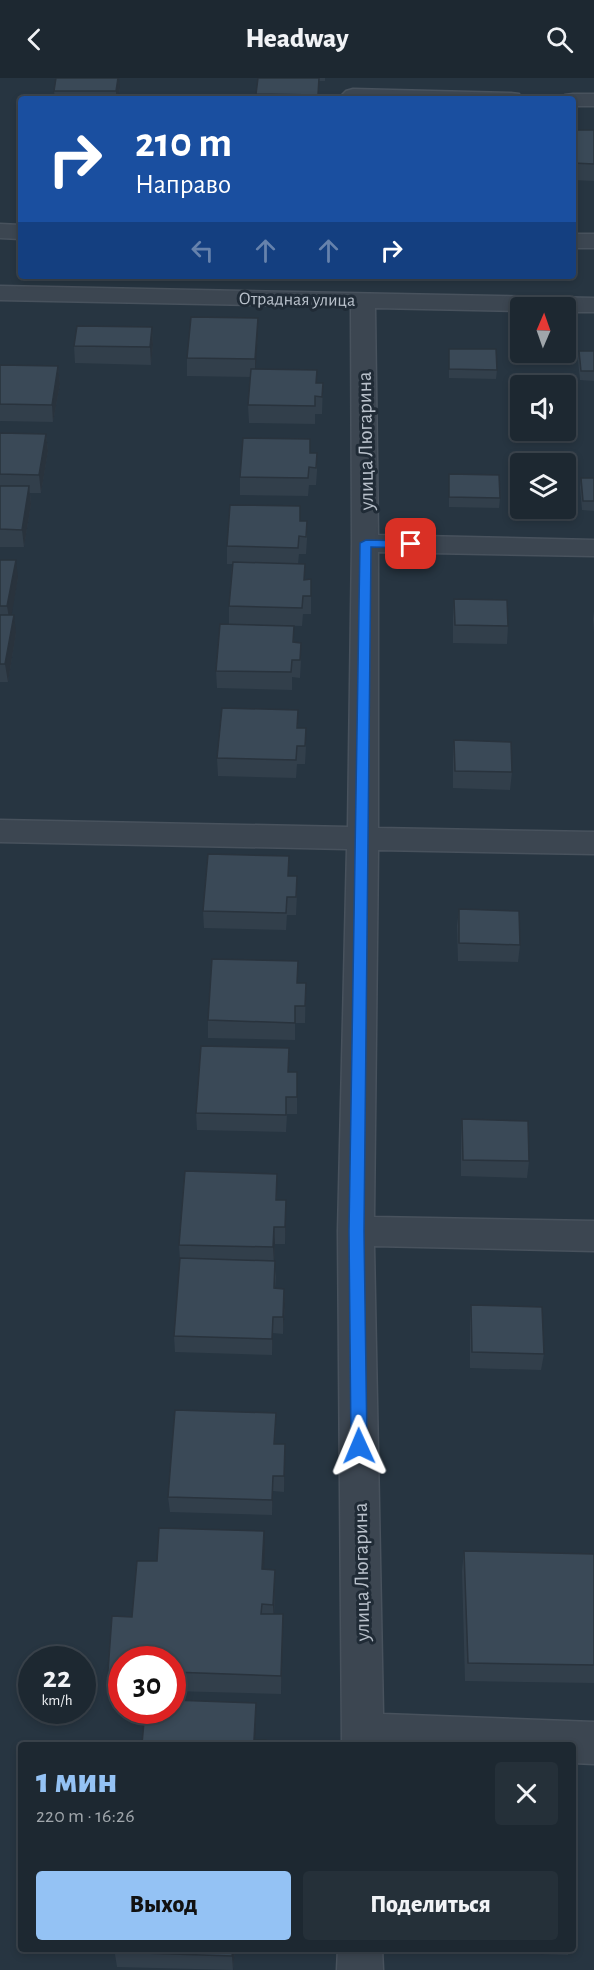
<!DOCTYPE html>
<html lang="ru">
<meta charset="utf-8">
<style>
body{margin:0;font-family:"Alegreya Sans",sans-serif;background:#253039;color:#f1f3f6;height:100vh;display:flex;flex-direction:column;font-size:22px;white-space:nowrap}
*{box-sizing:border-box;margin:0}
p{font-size:20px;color:#a0a6ab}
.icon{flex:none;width:33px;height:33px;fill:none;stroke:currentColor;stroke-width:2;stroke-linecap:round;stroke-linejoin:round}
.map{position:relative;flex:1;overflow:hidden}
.panel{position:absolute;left:18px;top:1664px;width:558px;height:210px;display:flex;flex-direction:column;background:#1d2831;border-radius:6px;box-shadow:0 3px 9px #0003,0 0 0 2px #3b444d}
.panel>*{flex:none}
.banner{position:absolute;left:18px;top:18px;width:558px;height:183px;border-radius:6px;box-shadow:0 3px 9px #0003,0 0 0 2px #3b444d;background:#1a4fa0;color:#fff;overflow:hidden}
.needle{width:39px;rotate:2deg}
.fabs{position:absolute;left:510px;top:219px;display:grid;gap:12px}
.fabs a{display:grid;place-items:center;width:66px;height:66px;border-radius:6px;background:#1d2831;box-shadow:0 3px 9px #0003,0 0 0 2px #3b444d;font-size:30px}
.speed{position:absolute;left:18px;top:1568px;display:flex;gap:12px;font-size:30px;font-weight:700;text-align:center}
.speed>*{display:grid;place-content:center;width:78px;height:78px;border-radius:50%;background:#1d2831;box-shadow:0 3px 9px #0003,0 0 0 2px #3b444d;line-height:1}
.speed small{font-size:15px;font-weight:400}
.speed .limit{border:9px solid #d22;background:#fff;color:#111}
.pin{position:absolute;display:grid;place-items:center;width:51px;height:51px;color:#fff;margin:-26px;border-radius:12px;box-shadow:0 3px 9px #0006}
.me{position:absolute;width:66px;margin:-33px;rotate:359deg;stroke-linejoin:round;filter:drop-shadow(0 0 4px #0008)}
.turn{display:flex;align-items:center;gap:21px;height:126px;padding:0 18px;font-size:27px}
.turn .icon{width:78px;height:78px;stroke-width:2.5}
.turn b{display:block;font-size:42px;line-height:51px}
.lanes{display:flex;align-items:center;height:57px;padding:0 18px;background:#0003;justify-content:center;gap:30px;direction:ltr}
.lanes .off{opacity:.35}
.round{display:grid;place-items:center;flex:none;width:63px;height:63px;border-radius:6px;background:#253039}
.summary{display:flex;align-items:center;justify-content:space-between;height:102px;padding:0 18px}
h1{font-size:36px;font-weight:800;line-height:45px;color:#94c2f4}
.action{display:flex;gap:12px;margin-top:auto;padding:12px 18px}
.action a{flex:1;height:69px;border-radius:6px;background:#94c2f4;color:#111;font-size:24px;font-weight:800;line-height:69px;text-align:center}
.action a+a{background:#253039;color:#f1f3f6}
header{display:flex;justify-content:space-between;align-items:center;height:78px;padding:0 18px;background:#1d2831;font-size:27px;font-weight:800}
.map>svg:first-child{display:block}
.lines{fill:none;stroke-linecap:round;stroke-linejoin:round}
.minor-casing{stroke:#48525d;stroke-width:3}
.minor{fill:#3c4651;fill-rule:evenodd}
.wall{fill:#323f4b}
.shaded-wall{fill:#29333d}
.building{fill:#3a4957;stroke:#29333d;stroke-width:1.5}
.route{fill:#1a73e8;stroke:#114b97;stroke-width:1.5}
.labels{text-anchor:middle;stroke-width:6;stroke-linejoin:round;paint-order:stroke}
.far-street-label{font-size:18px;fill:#b9c1cb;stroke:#202b36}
.street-label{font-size:21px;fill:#b9c1cb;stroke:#202b36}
</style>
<header><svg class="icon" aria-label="back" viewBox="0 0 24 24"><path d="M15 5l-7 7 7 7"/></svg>Headway<svg class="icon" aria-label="search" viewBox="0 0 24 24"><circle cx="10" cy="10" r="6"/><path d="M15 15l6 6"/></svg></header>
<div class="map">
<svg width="594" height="1892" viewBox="0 0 594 1892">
<rect width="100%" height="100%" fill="#273541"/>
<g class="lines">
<defs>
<path id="minor" d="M353,11L511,15L519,16L522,21H345L342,17L346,13Z
M573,16H594V28H573V21H563L565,17Z
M0,146L21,147V161L0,160Z
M573,156H594V170H573Z
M0,208L594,220V234H566V230H520V233L375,230L378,457L594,462V478L378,474V750L594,754V776L378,772L374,1139L594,1143V1173L374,1168L383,1636L594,1644V1686L573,1685V1666H342L338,1153L347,771L0,764V742L348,749L352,465L351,229L0,222Z
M338,1870H382L383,1892H337Z"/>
</defs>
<use href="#minor" class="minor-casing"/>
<use href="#minor" class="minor"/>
</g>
<path class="wall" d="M258,0H325V3H319V21H256Z
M120,10L118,21H55L54,13Z
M573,52H594V103L573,102Z
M152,249L153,267L151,287L75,285L74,268Z
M258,257L255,291L317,305H323L322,336H315V346L249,345L248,327L250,299L187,298V280Z
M449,271L497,292L496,301L449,300Z
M579,273H594V303L580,302L578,282Z
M0,287L58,288L60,306L53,344L0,343Z
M0,355L46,356L48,373L41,415H30L31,426L24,469H0Z
M310,375H317V393L316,407H309L308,418L240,417V399Z
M449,396L500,420L499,430L449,429Z
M581,400H594V433L582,432L580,409Z
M300,443H307V461L306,476H299L298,486L304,502L311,501V536H303L302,548L229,546V528L232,486H227V468Z
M0,482L18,500L11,537L16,555L8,604H0Z
M454,521L508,548L507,566L453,565V538Z
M594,533V555L593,541Z
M294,548V564L301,582L300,600L292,599V612L217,610L216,593Z
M298,632V650L306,668L305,686H297L296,700L218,698L217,680Z
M454,662L512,694L510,712L453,710V680Z
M289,798L297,816L296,837H287L286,852L204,850L203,833Z
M459,831L520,867L518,884L458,883L457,848Z
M298,905H306L305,945H295V962L208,960V942Z
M289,994H297V1036H287L286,1054L197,1052L196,1035Z
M462,1041L529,1083L527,1100L461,1098V1058Z
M277,1113V1122H286V1139L285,1166H275L274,1183L276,1199L275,1210L284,1211L285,1227L283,1256L273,1255L272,1277L175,1274L174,1258L180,1183L179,1167Z
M471,1227L544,1276L541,1292L470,1290V1243Z
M276,1335L275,1366H285V1382L284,1414L273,1413L272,1437L170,1434L168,1419Z
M264,1453V1491L275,1511L274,1536L283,1555L281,1616L172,1613V1581H122V1611H111L108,1593L157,1483Z
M464,1473L594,1476V1605L465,1603L462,1493Z
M114,1870H235L233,1892L117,1889Z
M484,1870H570L568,1877L484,1874Z"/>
<path class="shaded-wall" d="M118,0H119L120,10L118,21H116V13Z
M258,240V257L255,299V281Z
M152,249L153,267L151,287L150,269Z
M58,288L60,306L53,344L52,327Z
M46,356L48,373L41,415L39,397Z
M29,408L31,426L24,469L22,452Z
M16,482L18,500L10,546L7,528Z
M14,537L16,555L8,604L5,586Z
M286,1122V1139L285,1166V1149Z
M274,1149L275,1166L274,1186L273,1169Z
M284,1211L285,1227L283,1256V1239Z
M273,1239V1255L272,1277V1261Z
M285,1366V1382L284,1414V1398Z
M273,1398V1413L272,1437V1422Z
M264,1453L265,1472L263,1510L262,1491Z
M275,1492V1511L273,1545V1527Z
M283,1536V1555L281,1616V1598Z
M256,1625V1639L255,1666H254Z
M233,1870H235L233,1892L232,1878Z"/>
<path class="building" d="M56,0H118L116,13H54Z
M258,0H319L318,17L256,16Z
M573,52H594V86L573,85Z
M191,239L258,240L255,281L187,280Z
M77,248L152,249L150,269L74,268Z
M449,271H496L497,292L449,291Z
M579,273H594V293H581Z
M0,287L58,288L52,327L0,326Z
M251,291L317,292L316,305H323L322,319L315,318V328L248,327Z
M0,355L46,356L39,397L0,396Z
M243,360L310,361V375H317L316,390L309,389L308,400L240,399Z
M449,396L499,397L500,420L449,419Z
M581,400H594V423H583Z
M0,408H29L22,452L0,451Z
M230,427L300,428V443H307L306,459L299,458L298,470L227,468Z
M0,482H16L7,528H0Z
M233,484L305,486L304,502L311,501V518H303L302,530L229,528Z
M454,521L507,522L508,548L455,547Z
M0,537H14L5,586H0Z
M220,546L294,548L293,564L301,565L300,582H292L291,594L216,593Z
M222,630L298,632L297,650H306L305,668H297L296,682L217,680Z
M454,662L511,664L512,694L455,693Z
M208,776L289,778L288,798H297L296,819H287L286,835L203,833Z
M459,831L519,833L520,867L459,865Z
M212,881L298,883L297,905H306L305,928H295V945L208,942Z
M201,968L289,970L288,994H297V1019H286V1037L196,1035Z
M462,1041L528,1043L529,1083L463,1082Z
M185,1093L277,1096L276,1122H286L285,1149H274L273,1169L179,1167Z
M180,1180L275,1183L274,1210L284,1211L283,1239H273L272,1261L174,1258Z
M471,1227L542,1229L544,1276L472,1274Z
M175,1332L276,1335L274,1366H285L284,1398H273L272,1422L168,1419Z
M159,1450L264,1453L262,1491L275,1492L273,1527L262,1526L261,1536H283L281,1598L172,1594V1581H122V1593H108L112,1538L132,1539L137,1483H157Z
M464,1473L594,1476V1587L468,1585Z
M172,1622L256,1625L254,1662H266V1666H142L145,1632H172Z
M114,1870H233L232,1878L114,1874Z"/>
<path class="route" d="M366,462L411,463L417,466L411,470L371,469L364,1153L367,1368L365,1373L359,1375L353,1373L351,1368L349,1153L360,465Z"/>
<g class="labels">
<g class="far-street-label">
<text transform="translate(297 221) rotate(1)" y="6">Отрадная улица</text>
</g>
<g class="street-label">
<text transform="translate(365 363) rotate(-91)" y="7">улица Люгарина</text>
<text transform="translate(361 1494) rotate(-91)" y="7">улица Люгарина</text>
</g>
</g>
</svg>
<div class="fabs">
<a><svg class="needle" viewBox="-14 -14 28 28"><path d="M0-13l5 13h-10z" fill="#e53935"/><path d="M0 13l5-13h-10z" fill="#a0a6ab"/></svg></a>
<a><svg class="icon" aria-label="sound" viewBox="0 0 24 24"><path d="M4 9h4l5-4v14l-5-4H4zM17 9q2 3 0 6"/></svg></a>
<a><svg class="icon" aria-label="layers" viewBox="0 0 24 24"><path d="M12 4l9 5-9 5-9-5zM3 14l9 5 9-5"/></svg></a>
</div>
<div class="speed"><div>22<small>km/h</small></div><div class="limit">30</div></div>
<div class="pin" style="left:411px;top:466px;background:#d93025"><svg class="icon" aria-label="arrive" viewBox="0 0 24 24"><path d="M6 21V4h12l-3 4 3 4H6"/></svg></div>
<svg class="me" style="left:359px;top:1368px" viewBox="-20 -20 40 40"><path d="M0-17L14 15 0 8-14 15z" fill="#1a73e8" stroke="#fff" stroke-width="4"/></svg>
<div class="banner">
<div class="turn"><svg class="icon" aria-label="right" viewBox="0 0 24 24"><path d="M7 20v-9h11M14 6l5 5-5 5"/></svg><div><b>210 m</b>Направо</div></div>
<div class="lanes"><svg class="icon off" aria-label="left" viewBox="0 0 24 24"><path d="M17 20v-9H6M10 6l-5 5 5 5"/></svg><svg class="icon off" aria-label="ahead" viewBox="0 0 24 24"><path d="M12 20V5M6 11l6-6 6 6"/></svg><svg class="icon off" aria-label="ahead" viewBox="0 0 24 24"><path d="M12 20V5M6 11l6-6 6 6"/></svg><svg class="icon" aria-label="right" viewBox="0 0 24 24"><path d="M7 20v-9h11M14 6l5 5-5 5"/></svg></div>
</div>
<section class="panel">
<div class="summary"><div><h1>1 мин</h1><p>220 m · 16:26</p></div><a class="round"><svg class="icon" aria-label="close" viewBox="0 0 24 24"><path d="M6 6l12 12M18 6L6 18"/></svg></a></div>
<div class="action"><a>Выход</a><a>Поделиться</a></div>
</section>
</div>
